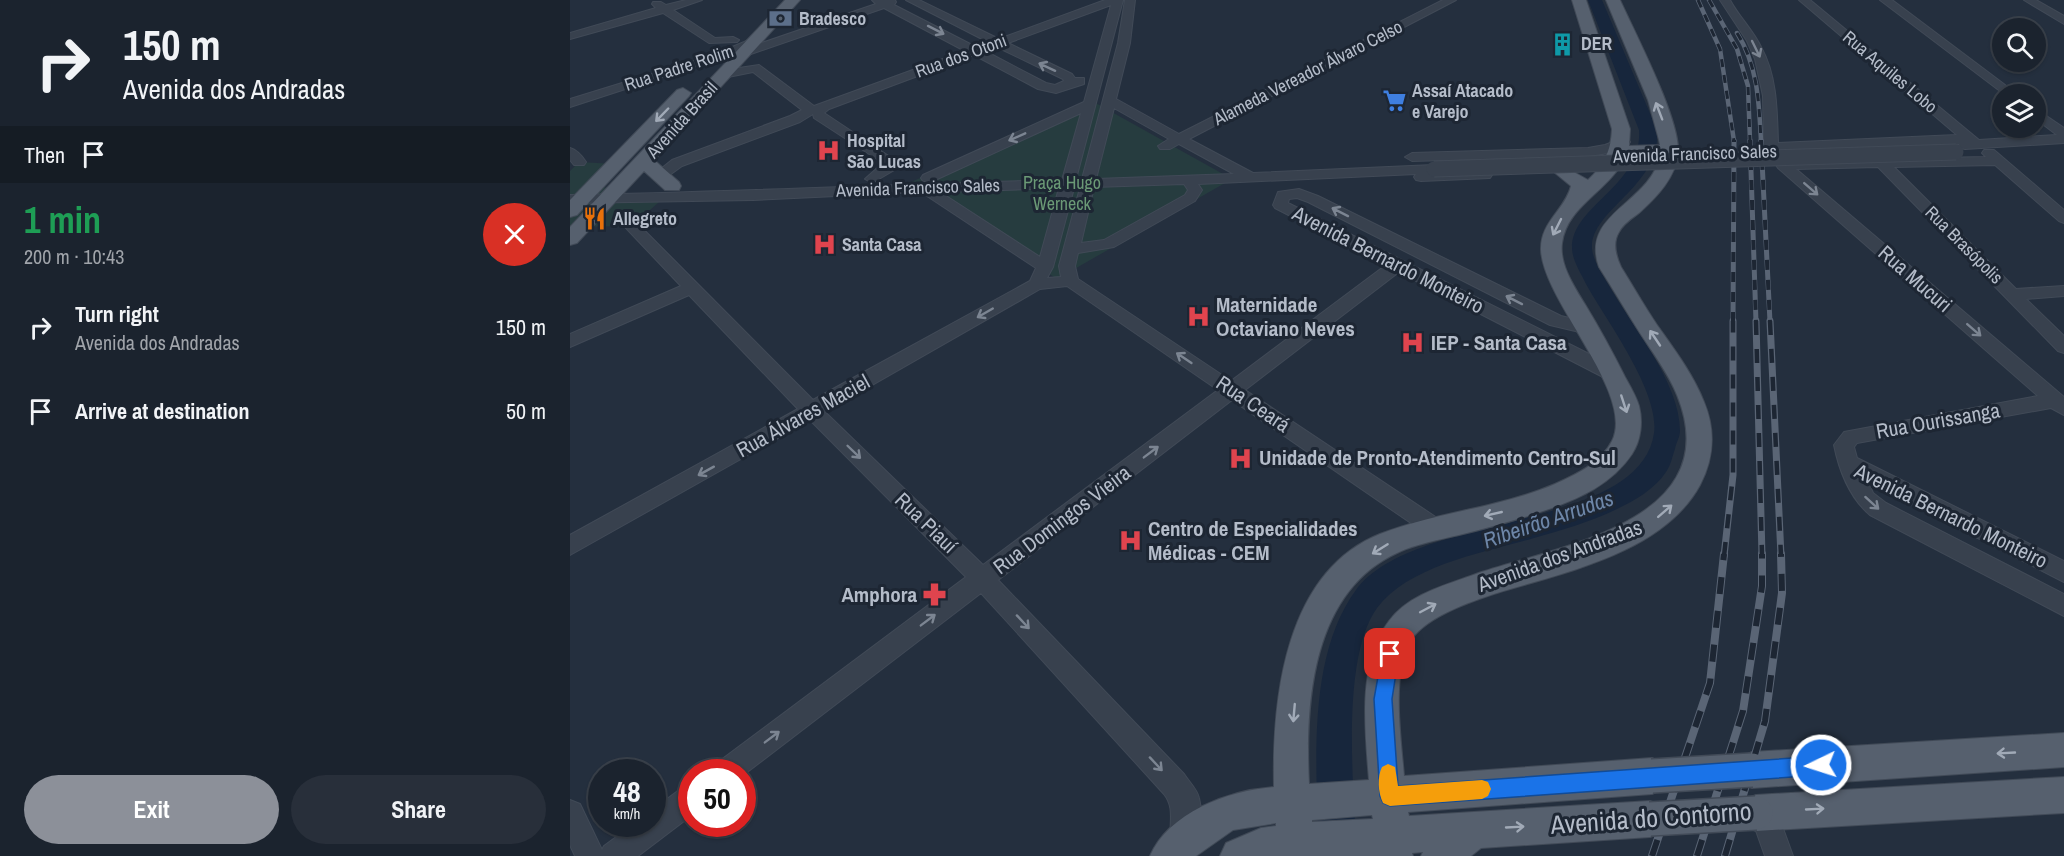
<!DOCTYPE html>
<meta charset="utf-8">
<style>
body{margin:0;font-family:"Archivo Narrow",sans-serif;background:#282f3a;color:#f1f3f6;height:100vh;display:flex;flex-direction:column;font-size:22px;white-space:nowrap}
*{box-sizing:border-box;margin:0}
p{font-size:20px;color:#a0a4aa}
.icon{flex:none;width:33px;height:33px;fill:none;stroke:currentColor;stroke-width:2;stroke-linecap:round;stroke-linejoin:round}
.map{position:relative;flex:1;overflow:hidden}
.details{display:flex;flex-direction:column;background:#1b232e;width:570px}
.details>*{flex:none}
.banner{background:#1b232e;color:#f1f3f6;overflow:hidden}
.buttons{position:absolute;left:1422px;top:18px;display:grid;gap:12px}
.buttons a{display:grid;place-items:center;width:54px;height:54px;border-radius:50%;background:#1b232e;box-shadow:0 2px 4px #0004,0 0 0 2px #39404a;font-size:30px}
.speed{position:absolute;left:18px;top:759px;display:flex;gap:12px;font-size:30px;font-weight:700;text-align:center}
.speed>*{display:grid;place-content:center;width:78px;height:78px;border-radius:50%;background:#1b232e;box-shadow:0 2px 4px #0004,0 0 0 2px #39404a;line-height:1}
.speed small{font-size:15px;font-weight:400}
.speed .limit{border:9px solid #d22;background:#fff;color:#111}
.pin{position:absolute;display:grid;place-items:center;width:51px;height:51px;color:#fff;margin:-26px;border-radius:12px;box-shadow:0 3px 9px #0006}
.me{position:absolute;width:66px;margin:-33px;rotate:266deg;stroke-linejoin:round;filter:drop-shadow(0 0 4px #0008)}
.turn{display:flex;align-items:center;gap:21px;height:126px;padding:0 24px;font-size:27px}
.turn .icon{width:78px;height:78px;stroke-width:2.5}
.turn b{display:block;font-size:42px;line-height:51px}
.then{display:flex;align-items:center;height:57px;padding:0 24px;background:#0003;gap:12px;font-size:22px}
.round{display:grid;place-items:center;flex:none;width:63px;height:63px;border-radius:32px;background:#282f3a}
.overview{display:flex;align-items:center;justify-content:space-between;height:102px;padding:0 24px}
h1{font-size:36px;font-weight:800;line-height:45px;color:#1e9e55}
.button{display:flex;gap:12px;margin-top:auto;padding:12px 24px}
.button a{flex:1;height:69px;border-radius:36px;background:#8c9099;color:#fff;font-size:24px;font-weight:800;line-height:69px;text-align:center}
.button a+a{background:#282f3a;color:#f1f3f6}
ul{padding:0;list-style:none}
li{display:flex;align-items:center;gap:18px;height:84px;padding:0 24px}
li div{flex:1}
li b{display:block;font-size:22px}
li em{font-style:normal}
main{display:flex;flex:1;min-height:0}
.map>svg:first-child{display:block}
.green{fill:#263c3f}
.lines{fill:none;stroke-linecap:round;stroke-linejoin:round}
.river{fill:#17263c;fill-rule:evenodd}
.minor-casing{stroke:#414a57;stroke-width:2}
.major-casing{stroke:#414a57;stroke-width:2}
.minor{fill:#38414e;fill-rule:evenodd}
.major{fill:#56606e;fill-rule:evenodd}
.rail-far3-casing{stroke:#5a6575;stroke-width:4.5}
.rail-far2-casing{stroke:#5a6575;stroke-width:5}
.rail-far1-casing{stroke:#5a6575;stroke-width:7}
.rail-casing{stroke:#5a6575;stroke-width:8}
.rail-far3{stroke:#1d2633;stroke-width:3;stroke-dasharray:8;stroke-linecap:butt}
.rail-far2{stroke:#1d2633;stroke-width:4;stroke-dasharray:10;stroke-linecap:butt}
.rail-far1{stroke:#1d2633;stroke-width:4.5;stroke-dasharray:14;stroke-linecap:butt}
.rail{stroke:#1d2633;stroke-width:6;stroke-dasharray:17;stroke-linecap:butt}
.minor-bridge-casing{stroke:#414a57;stroke-width:17;stroke-linecap:butt}
.major-bridge-casing{stroke:#414a57;stroke-width:36;stroke-linecap:butt}
.minor-bridge{stroke:#38414e;stroke-width:15}
.major-bridge{stroke:#56606e;stroke-width:33}
.oneway{stroke:#7c8592}
.oneway2{stroke:#a1aab7}
.route{fill:#1a73e8;stroke:#114b97;stroke-width:1.5}
.slow{fill:#f59e0b}
.labels{text-anchor:middle;stroke-width:6;stroke-linejoin:round;paint-order:stroke}
.far-poi-label{font-size:18px;font-weight:bold;fill:#b4bcc9;stroke:#1d2633;text-anchor:start}
.far-street-label{font-size:18px;fill:#b4bcc9;stroke:#1d2633}
.far-park-label{font-size:18px;fill:#6b9a76;stroke:#1d2633}
.street-label{font-size:21px;fill:#b4bcc9;stroke:#1d2633}
.poi-label{font-size:21px;font-weight:bold;fill:#b4bcc9;stroke:#1d2633;text-anchor:start}
.water-label{font-size:22px;font-style:italic;fill:#6d86a8;stroke:#1d2633}
.near-street-label{font-size:26px;fill:#b4bcc9;stroke:#1d2633}
</style>
<main>
<section class="details">
<div class="banner">
<div class="turn"><svg class="icon" aria-label="right" viewBox="0 0 24 24"><path d="M7 20v-9h11M14 6l5 5-5 5"/></svg><div><b>150 m</b>Avenida dos Andradas</div></div>
<div class="then">Then<svg class="icon" aria-label="arrive" viewBox="0 0 24 24"><path d="M6 21V4h12l-3 4 3 4H6"/></svg></div>
</div>
<div class="overview"><div><h1>1 min</h1><p>200 m · 10:43</p></div><a class="round" style="background:#d93025;color:#fff"><svg class="icon" aria-label="close" viewBox="0 0 24 24"><path d="M6 6l12 12M18 6L6 18"/></svg></a></div>
<ul>
<li><svg class="icon" aria-label="right" viewBox="0 0 24 24"><path d="M7 20v-9h11M14 6l5 5-5 5"/></svg><div><b>Turn right</b><p>Avenida dos Andradas</p></div><em>150 m</em></li>
<li><svg class="icon" aria-label="arrive" viewBox="0 0 24 24"><path d="M6 21V4h12l-3 4 3 4H6"/></svg><div><b>Arrive at destination</b></div><em>50 m</em></li>
</ul>
<div class="button"><a>Exit</a><a>Share</a></div>
</section>
<div class="map">
<svg width="1494" height="856" viewBox="0 0 1494 856">
<rect width="100%" height="100%" fill="#242f3e"/>
<path class="green" d="M522,101L662,179L487,279L339,183Z
M9,162L46,164L25,187L48,188L33,203L89,202L62,226L0,227V171Z"/>
<g class="lines">
<path class="river" d="M1018,0H1032L1087,130C1092,186 1019,210 1022,249C1023,260 1032,274 1038,284C1061,325 1110,382 1110,431C1110,437 1106,443 1105,449C1102,457 1101,465 1096,472C1085,489 1064,501 1047,509C1020,522 992,530 964,538C916,552 839,565 807,608C770,659 784,794 787,856H749C747,775 735,659 786,590C843,512 1070,532 1084,433C1090,392 1036,320 1016,284C1011,273 1002,260 1002,248C1001,206 1073,185 1069,130Z"/>
<defs>
<path id="minor" d="M116,0H132L103,10L145,38L163,37L169,40L167,42L139,43L93,13L0,39V33L86,8L82,4L83,2H91L96,5Z
M302,0H325L326,2L324,5L406,47L418,42L336,0H349L429,39L535,0H553L506,179H512L548,43L555,0H565L560,43L546,99L609,134L873,0H886L619,139L683,173L864,165L871,169L868,172L915,171L922,175L920,178L851,181L846,180L844,177L846,174L628,184L632,190L625,201L544,247L508,253L505,266L508,279L661,381L816,265L705,208L703,205L708,192L729,189L748,196L991,316L1024,324L1027,328L1024,332L1018,334L980,325L738,202L727,198L719,199L718,203L1047,368L1050,373L1047,378L1041,379L1035,378L829,272L675,390L873,522L876,528L873,534L865,537L857,534L662,400L428,580L614,774C619,782 627,789 629,798C633,813 630,837 624,850L614,854L604,850C595,829 608,812 594,794L411,593L172,776V772H143L147,763L396,577L240,420L0,555V535L228,409L119,295L0,347V334L111,286L56,228L53,225L56,222H66L243,400L460,281L466,268L351,192L183,200L0,203V195C164,192 328,184 492,180L511,113L363,181H353L351,178L353,175L514,102L541,5L438,43L502,74L505,78H514V84L486,93L468,89L404,55L259,109L254,113L326,161L328,166L326,169L302,183L295,179L313,163L244,118L243,114L230,122L112,166L94,179H84L82,176L102,160L220,116L232,110L183,72L153,78L147,74L149,71L189,65L244,106L395,51L314,8L178,55H170L169,52L0,107V99L143,55L179,40H187L189,42L183,46L306,4ZM427,47L493,79L494,81L485,85L476,83L415,51ZM544,108L599,139L588,146L590,149H600L609,144L664,174L526,179ZM614,184L618,190L615,195L534,240L511,243L524,187ZM489,188L470,257L370,192ZM504,188H510L489,266L491,277L477,278L483,267ZM497,286L648,390L413,565L255,412L470,289Z
M1150,0H1160C1169,17 1183,30 1191,47C1207,76 1207,110 1208,143L1387,135L1229,0H1240L1409,140L1487,135L1466,119V109L1494,128V143L1395,149L1390,148L1389,144L1304,147L1316,159L1416,157L1412,153L1414,150H1424L1494,210V223L1489,221L1425,165L1324,167L1446,289L1494,286V296L1456,299L1494,336V353L1488,351L1308,167L1226,169L1494,397V415L1481,408L1287,443L1284,447L1287,458L1494,561V582L1298,482L1303,493L1316,503L1494,594V616L1300,515C1280,498 1269,470 1264,445L1274,432L1468,396L1208,168L1194,147L1193,96L1185,59L1177,41ZM1289,148L1300,159L1217,161L1210,151Z
M1310,0H1322L1447,94H1434Z
M1454,0H1466L1494,16V24Z
M1053,138L1058,139L1060,142C1049,153 1032,154 1018,156L842,161L835,157L842,153L1018,148L1035,145Z
M0,148C7,150 12,156 16,162L14,165H4L0,160Z
M122,785V815L68,856H5L0,845V800L10,804L32,850L34,846L64,824H82V810L112,788Z
M1193,797L1203,801L1223,856H1195L1179,811L1183,801Z"/>
<path id="major" d="M215,0H230L84,160L109,182L111,186L109,190H95L74,171L7,243L0,245V227Z
M1002,0H1016L1060,129L1059,146L1090,145L1089,140L1078,100L1036,0H1050C1065,33 1111,121 1108,153C1106,177 1087,197 1069,213C1062,218 1053,224 1049,232C1042,243 1046,256 1051,267C1063,286 1074,306 1087,325C1104,349 1123,374 1134,402C1146,431 1144,458 1130,485C1093,553 995,572 927,593C900,602 851,618 838,645C822,681 831,738 834,776L1082,758L1094,764L1100,776L1094,788L1082,794L838,812L839,816L1080,801L1093,806L1098,819L1093,832L1080,837L911,848L901,856H851L853,852L842,853L843,856H650L656,843L691,828L706,826V823L663,830L626,856H580C599,812 659,790 704,787C702,698 715,572 810,534C866,512 929,508 985,484C1005,475 1031,463 1042,441C1066,394 973,301 971,250C970,222 995,210 1001,186L984,172L987,168L993,166L1018,180C1034,165 1041,151 1042,129ZM1090,156C1080,204 1010,213 1029,267C1043,289 1056,311 1070,333C1083,353 1098,373 1107,395C1159,522 987,546 906,574C876,585 839,594 819,621C787,663 795,730 799,780L739,784C735,702 742,592 827,553C846,544 868,540 889,535C918,528 947,520 976,510C1009,499 1042,484 1062,454C1071,440 1073,422 1069,406C1066,396 1060,386 1055,377C1043,353 1030,329 1016,306C1005,288 989,265 992,243C997,205 1040,191 1055,157ZM802,815L803,819L742,822V820Z
M113,88L121,93L119,96L7,215L0,217V200L107,90Z
M1494,733V767L1182,788L1170,782L1164,770L1170,758L1182,752Z
M1494,777V813L1186,831L1173,826L1168,813L1173,800L1186,795Z"/>
</defs>
<use href="#minor" class="minor-casing"/>
<use href="#major" class="major-casing"/>
<use href="#minor" class="minor"/>
<use href="#major" class="major"/>
<defs>
<path id="rail-far3" d="M1128,0L1150,49L1164,141
M1139,0L1167,49L1178,86L1180,141
M1167,33C1188,66 1189,103 1191,141"/>
<path id="rail-far2" d="M1180,140L1186,322
M1191,140L1200,322
M1163,322L1164,140"/>
<path id="rail-far1" d="M1186,321L1192,556
M1200,321L1211,556
M1154,556L1163,475V321"/>
<path id="rail" d="M1082,856L1140,683L1154,554
M1127,856L1173,711L1192,586V554
M1155,856L1195,721L1212,593L1211,554"/>
</defs>
<use href="#rail-far3" class="rail-far3-casing"/>
<use href="#rail-far2" class="rail-far2-casing"/>
<use href="#rail-far1" class="rail-far1-casing"/>
<use href="#rail" class="rail-casing"/>
<use href="#rail-far3" class="rail-far3"/>
<use href="#rail-far2" class="rail-far2"/>
<use href="#rail-far1" class="rail-far1"/>
<use href="#rail" class="rail"/>
<defs>
<path id="minor-bridge" d="M864,169L1386,152"/>
<path id="major-bridge" d="M1082,776L1182,770
M1080,819L1186,813"/>
</defs>
<use href="#minor-bridge" class="minor-bridge-casing"/>
<use href="#major-bridge" class="major-bridge-casing"/>
<use href="#minor-bridge" class="minor-bridge"/>
<use href="#major-bridge" class="major-bridge"/>
</g>
<defs><path id="oneway-shaft" d="M-6 0H5M1.5-3L5.5 0L1.5 3" fill="none" stroke-width="1.6" stroke-linecap="round" stroke-linejoin="round" transform="scale(1.5)"/></defs>
<g class="oneway">
<use href="#oneway-shaft" transform="translate(366 30) rotate(27)"/>
<use href="#oneway-shaft" transform="translate(1186 49) rotate(64)"/>
<use href="#oneway-shaft" transform="translate(477 67) rotate(-155)"/>
<use href="#oneway-shaft" transform="translate(447 137) rotate(156)"/>
<use href="#oneway-shaft" transform="translate(1241 189) rotate(41)"/>
<use href="#oneway-shaft" transform="translate(770 212) rotate(-153)"/>
<use href="#oneway-shaft" transform="translate(944 300) rotate(-153)"/>
<use href="#oneway-shaft" transform="translate(415 313) rotate(150)"/>
<use href="#oneway-shaft" transform="translate(1404 330) rotate(41)"/>
<use href="#oneway-shaft" transform="translate(614 358) rotate(-146)"/>
<use href="#oneway-shaft" transform="translate(284 452) rotate(44)"/>
<use href="#oneway-shaft" transform="translate(581 452) rotate(-37)"/>
<use href="#oneway-shaft" transform="translate(136 471) rotate(151)"/>
<use href="#oneway-shaft" transform="translate(1302 503) rotate(42)"/>
<use href="#oneway-shaft" transform="translate(358 620) rotate(-37)"/>
<use href="#oneway-shaft" transform="translate(453 622) rotate(47)"/>
<use href="#oneway-shaft" transform="translate(202 737) rotate(-37)"/>
<use href="#oneway-shaft" transform="translate(586 764) rotate(47)"/>
</g>
<g class="oneway2">
<use href="#oneway-shaft" transform="translate(1089 111) rotate(-111)"/>
<use href="#oneway-shaft" transform="translate(92 115) rotate(134)"/>
<use href="#oneway-shaft" transform="translate(987 227) rotate(117)"/>
<use href="#oneway-shaft" transform="translate(1085 338) rotate(-124)"/>
<use href="#oneway-shaft" transform="translate(1054 404) rotate(72)"/>
<use href="#oneway-shaft" transform="translate(1095 511) rotate(-41)"/>
<use href="#oneway-shaft" transform="translate(923 514) rotate(167)"/>
<use href="#oneway-shaft" transform="translate(810 549) rotate(148)"/>
<use href="#oneway-shaft" transform="translate(858 608) rotate(-28)"/>
<use href="#oneway-shaft" transform="translate(724 713) rotate(95)"/>
<use href="#oneway-shaft" transform="translate(1436 753) rotate(177)"/>
<use href="#oneway-shaft" transform="translate(1245 809) rotate(-3)"/>
<use href="#oneway-shaft" transform="translate(945 827) rotate(-3)"/>
</g>
<path class="route" d="M820,646L826,648L829,654L822,699L828,786L1251,756L1258,759L1261,765L1258,772L1251,775L820,806L813,803L810,796L804,699L812,654L814,648Z"/>
<path class="slow" d="M818,764L825,767L828,786L912,780L918,782L921,789L918,796L912,799L820,806L813,803C808,792 807,777 812,767Z"/>
<defs>
<symbol id="bank-bare" viewBox="-9 -9 18 18"><path d="M-6-4H6V4H-6ZM0-2.3a2.3 2.3 0 1 0 0 4.6a2.3 2.3 0 1 0 0-4.6Z" fill="#5c6f8a" stroke="#1d2633" stroke-width="2.5" paint-order="stroke"/></symbol>
<symbol id="building-bare" viewBox="-9 -9 18 18"><path d="M-4-6H4V6H1V3H-1V6H-4ZM-2.5-4.3h1.7v1.8h-1.7ZM.8-4.3h1.7v1.8H.8ZM-2.5-1h1.7V.8h-1.7ZM.8-1h1.7V.8H.8Z" fill="#0f9aa8" stroke="#1d2633" stroke-width="2.5" paint-order="stroke"/></symbol>
<symbol id="supermarket-bare" viewBox="-9 -9 18 18"><path d="M-6-5.5h2.5l.6 2H6L4.5 2H-2.5L-4.4-4H-6ZM-1.5 3.2a1.3 1.3 0 1 0 .1 0ZM3 3.2a1.3 1.3 0 1 0 .1 0Z" fill="#3f7fe0" stroke="#1d2633" stroke-width="2.5" paint-order="stroke"/></symbol>
<symbol id="hospital-bare" viewBox="-9 -9 18 18"><path d="M-5-5h3v3.5h4V-5h3V5h-3V1.5h-4V5h-3Z" fill="#e0444e" stroke="#1d2633" stroke-width="2.5" paint-order="stroke"/></symbol>
<symbol id="restaurant-bare" viewBox="-9 -9 18 18"><path d="M-5-6h1v4h1v-4h1v4h1v-4h1v5L-1.5 .5V6h-2V.5L-5-1ZM5-6V6H3V1.5H1.5Q1.5-4 5-6Z" fill="#e8710a" stroke="#1d2633" stroke-width="2.5" paint-order="stroke"/></symbol>
<symbol id="pharmacy-bare" viewBox="-9 -9 18 18"><path d="M-2-6h4v4h4v4h-4v4h-4v-4h-4v-4h4Z" fill="#e0444e" stroke="#1d2633" stroke-width="2.5" paint-order="stroke"/></symbol>
</defs>
<g fill-rule="evenodd">
<use href="#bank-bare" x="194" y="2" width="33" height="33"/>
<use href="#building-bare" x="976" y="28" width="33" height="33"/>
<use href="#supermarket-bare" x="808" y="84" width="33" height="33"/>
<use href="#hospital-bare" x="242" y="134" width="33" height="33"/>
<use href="#restaurant-bare" x="8" y="202" width="33" height="33"/>
<use href="#hospital-bare" x="238" y="228" width="33" height="33"/>
<use href="#hospital-bare" x="612" y="300" width="33" height="33"/>
<use href="#hospital-bare" x="826" y="326" width="33" height="33"/>
<use href="#hospital-bare" x="654" y="442" width="33" height="33"/>
<use href="#hospital-bare" x="544" y="524" width="33" height="33"/>
<use href="#pharmacy-bare" x="348" y="578" width="33" height="33"/>
</g>
<g class="labels">
<g class="far-poi-label">
<text x="229" y="25">Bradesco</text>
<text x="1011" y="50">DER</text>
<text x="842" y="97">Assaí Atacado<tspan x="842" dy="21">e Varejo</tspan></text>
<text x="277" y="147">Hospital<tspan x="277" dy="21">São Lucas</tspan></text>
<text x="43" y="225">Allegreto</text>
<text x="272" y="251">Santa Casa</text>
</g>
<g class="far-street-label">
<text transform="translate(391 56) rotate(-20)" y="6">Rua dos Otoni</text>
<text transform="translate(109 68) rotate(-18)" y="6">Rua Padre Rolim</text>
<text transform="translate(1320 72) rotate(40)" y="6">Rua Aquiles Lobo</text>
<text transform="translate(738 73) rotate(-27)" y="6">Alameda Vereador Álvaro Celso</text>
<text transform="translate(112 120) rotate(-48)" y="6">Avenida Brasil</text>
<text transform="translate(1125 154) rotate(-2)" y="6">Avenida Francisco Sales</text>
<text transform="translate(348 188) rotate(-2)" y="6">Avenida Francisco Sales</text>
<text transform="translate(1394 245) rotate(45)" y="6">Rua Brasópolis</text>
</g>
<g class="far-park-label">
<text x="492" y="189">Praça Hugo<tspan x="492" dy="21">Werneck</tspan></text>
</g>
<g class="street-label">
<text transform="translate(818 260) rotate(27)" y="7">Avenida Bernardo Monteiro</text>
<text transform="translate(1345 279) rotate(41)" y="7">Rua Mucuri</text>
<text transform="translate(683 404) rotate(34)" y="7">Rua Ceará</text>
<text transform="translate(233 416) rotate(-29)" y="7">Rua Álvares Maciel</text>
<text transform="translate(1368 421) rotate(-10)" y="7">Rua Ourissanga</text>
<text transform="translate(1381 516) rotate(26)" y="7">Avenida Bernardo Monteiro</text>
<text transform="translate(492 520) rotate(-37)" y="7">Rua Domingos Vieira</text>
<text transform="translate(356 523) rotate(44)" y="7">Rua Piauí</text>
<text transform="translate(990 556) rotate(-20)" y="7">Avenida dos Andradas</text>
</g>
<g class="poi-label">
<text x="646" y="312">Maternidade<tspan x="646" dy="24">Octaviano Neves</tspan></text>
<text x="861" y="350">IEP - Santa Casa</text>
<text x="689" y="465">Unidade de Pronto-Atendimento Centro-Sul</text>
<text x="578" y="536">Centro de Especialidades<tspan x="578" dy="24">Médicas - CEM</tspan></text>
<text x="347" y="602" text-anchor="end">Amphora</text>
</g>
<g class="water-label">
<text transform="translate(978 519) rotate(-19)" y="8">Ribeirão Arrudas</text>
</g>
<g class="near-street-label">
<text transform="translate(1081 818) rotate(-4)" y="9">Avenida do Contorno</text>
</g>
</g>
</svg>
<div class="buttons">
<a><svg class="icon" aria-label="search" viewBox="0 0 24 24"><circle cx="10" cy="10" r="6"/><path d="M15 15l6 6"/></svg></a>
<a><svg class="icon" aria-label="layers" viewBox="0 0 24 24"><path d="M12 4l9 5-9 5-9-5zM3 14l9 5 9-5"/></svg></a>
</div>
<div class="speed"><div>48<small>km/h</small></div><div class="limit">50</div></div>
<div class="pin" style="left:820px;top:654px;background:#d93025"><svg class="icon" aria-label="arrive" viewBox="0 0 24 24"><path d="M6 21V4h12l-3 4 3 4H6"/></svg></div>
<svg class="me" style="left:1251px;top:765px" viewBox="-20 -20 40 40"><circle r="17" fill="#1a73e8" stroke="#fff" stroke-width="3"/><path d="M0-11L8 9 0 5-8 9z" fill="#fff"/></svg>
</div>
</main>
